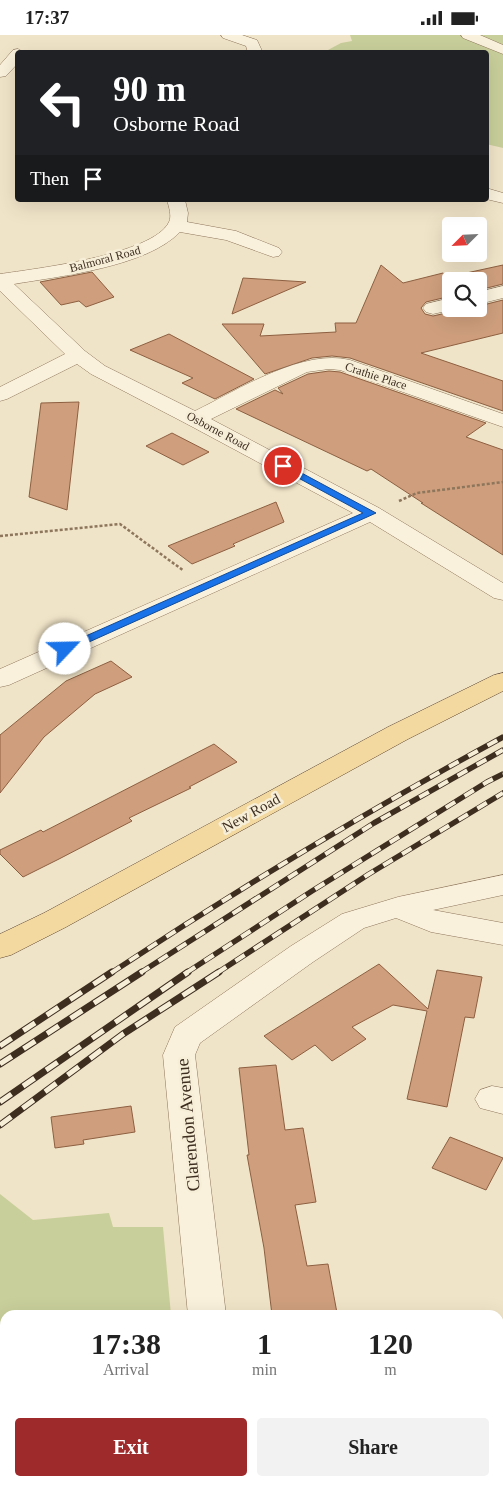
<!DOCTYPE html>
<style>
body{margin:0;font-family:"Times New Roman",serif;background:#f2f2f2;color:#222;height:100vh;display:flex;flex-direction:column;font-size:19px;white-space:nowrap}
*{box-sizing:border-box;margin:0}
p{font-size:16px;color:#767676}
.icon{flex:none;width:28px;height:28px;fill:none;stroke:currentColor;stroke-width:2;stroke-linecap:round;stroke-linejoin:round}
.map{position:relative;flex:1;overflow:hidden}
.sheet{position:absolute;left:0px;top:1275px;width:504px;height:176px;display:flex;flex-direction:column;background:#fff;border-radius:15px 15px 0 0;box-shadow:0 5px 20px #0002}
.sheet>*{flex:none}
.hud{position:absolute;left:15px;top:15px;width:474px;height:152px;border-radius:5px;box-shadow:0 5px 20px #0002;background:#202124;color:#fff;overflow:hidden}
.needle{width:32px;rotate:246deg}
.buttons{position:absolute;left:442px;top:182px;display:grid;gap:10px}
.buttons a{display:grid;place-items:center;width:45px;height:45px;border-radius:5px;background:#fff;box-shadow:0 5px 20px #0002;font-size:25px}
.pin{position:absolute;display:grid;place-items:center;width:42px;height:42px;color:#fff;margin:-21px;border:2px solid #fff;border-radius:50%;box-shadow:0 1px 5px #0007}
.me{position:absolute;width:55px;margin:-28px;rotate:66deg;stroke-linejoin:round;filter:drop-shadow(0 0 4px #0008)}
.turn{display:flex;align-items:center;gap:18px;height:105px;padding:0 15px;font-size:22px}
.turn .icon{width:65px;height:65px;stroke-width:2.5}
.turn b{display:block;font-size:35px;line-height:42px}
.then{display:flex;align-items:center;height:48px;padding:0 15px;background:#0003;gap:10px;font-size:19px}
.eta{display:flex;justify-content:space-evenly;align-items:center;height:85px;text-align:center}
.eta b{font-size:30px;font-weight:700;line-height:35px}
.cta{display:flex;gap:10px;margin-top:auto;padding:10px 15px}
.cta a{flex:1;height:58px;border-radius:5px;background:#9e2a2b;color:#fff;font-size:20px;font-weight:700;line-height:58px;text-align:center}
.cta a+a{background:#f2f2f2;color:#222}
.status{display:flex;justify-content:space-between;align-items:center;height:35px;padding:0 25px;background:#fff;direction:ltr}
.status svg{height:14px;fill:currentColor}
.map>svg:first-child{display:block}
.green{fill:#c9cf9b}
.building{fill:#cf9f7d;stroke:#8d5f41}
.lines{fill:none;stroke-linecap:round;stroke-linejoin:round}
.minor-casing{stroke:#8d765c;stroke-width:1}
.major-casing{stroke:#5b4430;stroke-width:1}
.path{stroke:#8d765c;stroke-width:2.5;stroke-dasharray:3 2;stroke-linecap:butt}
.minor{fill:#faf1dc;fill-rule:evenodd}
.major{fill:#f3d9a0;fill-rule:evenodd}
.rail-far1-casing{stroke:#3d2e20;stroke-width:5.5}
.rail-casing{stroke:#3d2e20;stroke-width:7}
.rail-far1{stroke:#f7eed8;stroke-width:4;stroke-dasharray:11;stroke-linecap:butt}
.rail{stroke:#f7eed8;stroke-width:5;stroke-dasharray:14;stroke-linecap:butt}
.route{fill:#1a73e8;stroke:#114b97}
.labels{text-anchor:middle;stroke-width:5;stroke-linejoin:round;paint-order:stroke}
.far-street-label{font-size:12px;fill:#3d2e20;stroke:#f7eed8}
.street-label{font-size:15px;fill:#3d2e20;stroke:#f7eed8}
.near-street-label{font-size:18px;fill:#3d2e20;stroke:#f7eed8}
</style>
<div class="status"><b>17:37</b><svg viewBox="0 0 49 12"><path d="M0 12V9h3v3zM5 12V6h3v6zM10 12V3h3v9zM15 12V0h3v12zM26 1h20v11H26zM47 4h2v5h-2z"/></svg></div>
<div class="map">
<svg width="503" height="1451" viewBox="0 0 503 1451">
<rect width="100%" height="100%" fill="#f0e4c8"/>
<path class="green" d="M350,0H503V113L486,109V18H331L328,15L341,8L352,6Z
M0,1159L33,1185L109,1178L113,1192H163L171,1280H5V1343L0,1342Z"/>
<path class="building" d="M381,230L403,248L443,238L448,242L503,230V249L479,255V246H451V261L426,267L421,273L425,279L433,281L455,276L457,274H479V271L503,265V298L421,318L503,346V376L350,323L332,321L312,323L265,339L222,289H264L260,301L336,297L335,288H356Z
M92,237L114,262L86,272L79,266L61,270L40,247Z
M243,243L306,247L232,279Z
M169,299L254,344L215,364L182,348L193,343L130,315Z
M329,336L340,337L486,388L466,402L503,415V520L421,468H423L371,434L367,436L236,374L275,355L283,359L278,353L308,339Z
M79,367L67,475L29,462L41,368Z
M172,398L209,417L183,430L146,411Z
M276,467L284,487L233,509L235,511L192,529L168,511Z
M111,626L132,642L95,659L44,702L0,758V700L66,646Z
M214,709L237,727L189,752L191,753L129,783L132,786L59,824L23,842L0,819V815L41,795L43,797Z
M379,929L428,974L437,935L482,942L474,983L465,982L447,1072L407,1064L427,976L393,970L352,992L366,1004L332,1026L315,1010L292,1025L264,1001Z
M276,1030L285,1095L303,1093L316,1167L295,1170L307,1231L328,1229L337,1278L272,1280L264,1213L247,1120H249L239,1033Z
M131,1071L135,1097L83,1105L84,1109L55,1113L51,1082Z
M450,1102L503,1123L486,1155L432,1133Z"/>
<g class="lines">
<defs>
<path id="minor" d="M221,0H242L257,5L263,18H248L246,11L223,3Z
M461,0H480L503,10V19L463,3Z
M18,14L25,18H18V28L6,41L0,42V30L13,15Z
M486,153L503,158V168L486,164Z
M167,165H185L188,178L187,187L236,196L279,213L282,217L279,221L273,222L226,205L180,197C146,232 61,241 14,249L85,316L105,331L195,376C238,355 303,313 350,325L503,379V392L340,335L329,334L307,337L211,384L379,473L503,548V565L494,563L370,487L9,650L0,652V634L353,478L187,389L91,339L77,329L7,364L0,366V352L65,319L0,256V239C34,234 153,220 169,187C172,181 169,172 167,165Z
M503,251V263L479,269V257Z
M451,263V274H455L433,279L426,277L423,273L426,269Z
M503,840V860L433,875L503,888V910L431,897L396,883L364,893L313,927L200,1008L195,1020L226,1280H188L163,1020L175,992L291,911L342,879L398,862Z
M492,1051L503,1053V1079L480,1073L475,1064L480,1055Z
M164,1446H204L203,1451H163Z"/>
<path id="major" d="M503,638V656L408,704L66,892L11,920L0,923V899L44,878L388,692L494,640Z"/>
</defs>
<use href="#minor" class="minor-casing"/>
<use href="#major" class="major-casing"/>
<path class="path" d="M399,466L417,458L503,447
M0,501L120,489L184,536"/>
<use href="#minor" class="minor"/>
<use href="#major" class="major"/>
<defs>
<path id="rail-far1" d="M111,938C238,854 369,775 503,702
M140,938L374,788L503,715
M186,938L312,856L487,747L503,739
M217,938L369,839L503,758"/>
<path id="rail" d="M0,1011L112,937
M0,1029L142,937
M0,1067L188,937
M0,1090L123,999L219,937"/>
</defs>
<use href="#rail-far1" class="rail-far1-casing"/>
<use href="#rail" class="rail-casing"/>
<use href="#rail-far1" class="rail-far1"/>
<use href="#rail" class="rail"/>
</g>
<path class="route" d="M283,428L376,478L69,616H61L60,614L61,612L363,478L280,433L278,431Z"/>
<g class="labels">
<g class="far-street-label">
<text transform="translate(105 224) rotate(-15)" y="4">Balmoral Road</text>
<text transform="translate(376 341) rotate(18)" y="4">Crathie Place</text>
<text transform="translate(218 396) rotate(28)" y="4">Osborne Road</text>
</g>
<g class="street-label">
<text transform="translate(251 778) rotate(-29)" y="5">New Road</text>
</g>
<g class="near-street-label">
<text transform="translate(188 1090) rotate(-95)" y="6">Clarendon Avenue</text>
</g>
</g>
</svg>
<div class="buttons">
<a><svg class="needle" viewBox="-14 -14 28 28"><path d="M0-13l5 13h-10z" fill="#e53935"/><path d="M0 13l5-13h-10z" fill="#767676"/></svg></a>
<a><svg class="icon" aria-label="search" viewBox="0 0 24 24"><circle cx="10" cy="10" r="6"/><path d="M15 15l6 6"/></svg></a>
</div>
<div class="pin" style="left:283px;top:431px;background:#d93025"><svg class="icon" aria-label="arrive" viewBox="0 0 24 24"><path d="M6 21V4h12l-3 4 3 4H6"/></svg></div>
<svg class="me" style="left:65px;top:614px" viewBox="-20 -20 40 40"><circle r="19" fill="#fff"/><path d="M0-13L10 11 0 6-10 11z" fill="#1a73e8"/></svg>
<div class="hud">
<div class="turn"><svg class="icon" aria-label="left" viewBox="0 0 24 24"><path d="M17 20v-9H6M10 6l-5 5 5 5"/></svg><div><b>90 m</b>Osborne Road</div></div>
<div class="then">Then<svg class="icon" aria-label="arrive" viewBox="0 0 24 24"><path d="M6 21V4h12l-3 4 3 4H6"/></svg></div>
</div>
<section class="sheet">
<div class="eta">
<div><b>17:38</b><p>Arrival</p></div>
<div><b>1</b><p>min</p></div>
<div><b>120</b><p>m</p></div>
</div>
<div class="cta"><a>Exit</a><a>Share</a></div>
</section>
</div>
